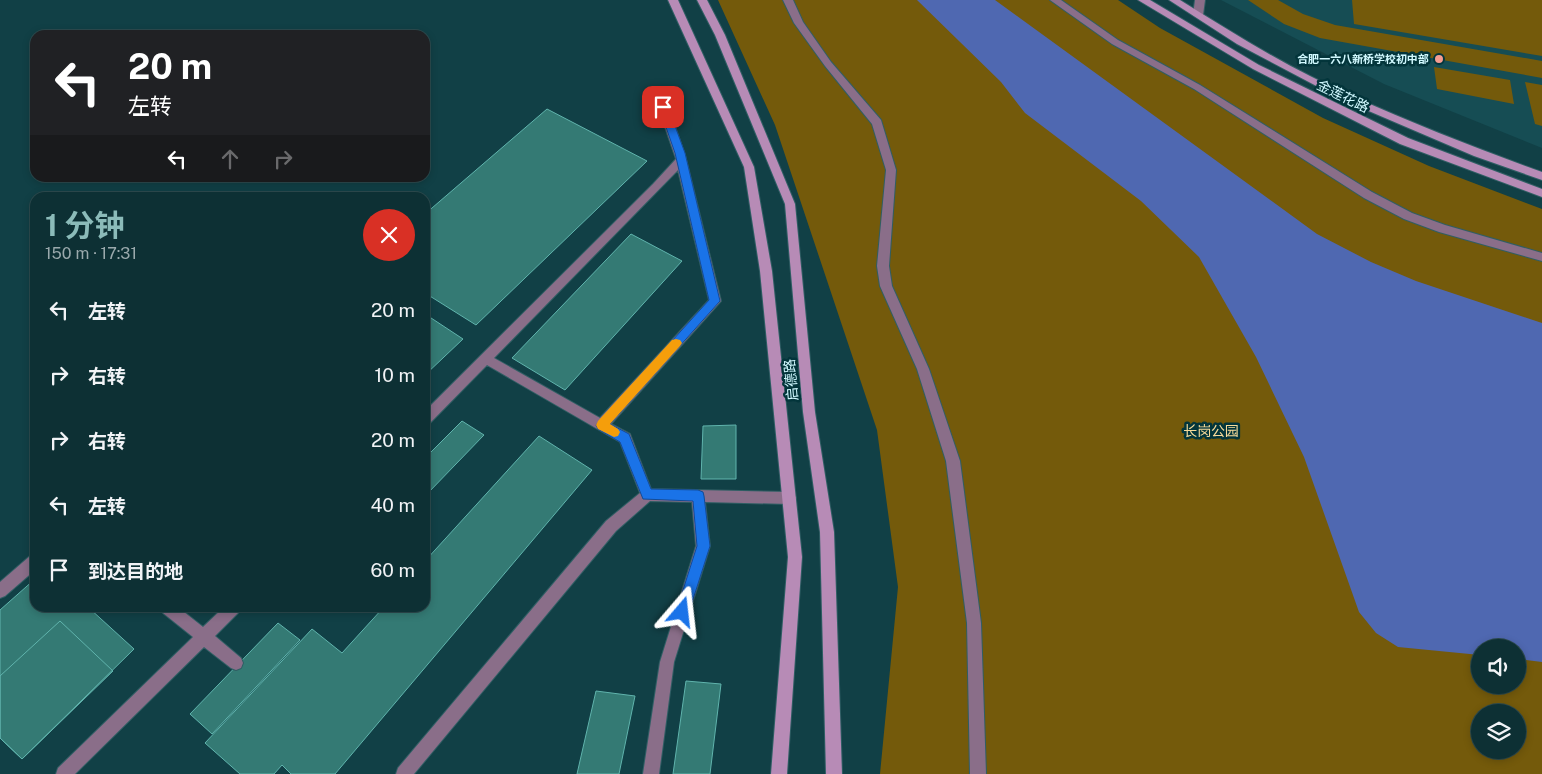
<!DOCTYPE html>
<html lang="zh">
<meta charset="utf-8">
<style>
body{margin:0;font-family:"Public Sans","Noto Sans SC",sans-serif;background:#16383c;color:#f1f3f6;height:100vh;display:flex;flex-direction:column;font-size:19px;white-space:nowrap}
*{box-sizing:border-box;margin:0}
p{font-size:16px;color:#9aa9ac}
.icon{flex:none;width:28px;height:28px;fill:none;stroke:currentColor;stroke-width:2;stroke-linecap:round;stroke-linejoin:round}
.map{position:relative;flex:1;overflow:hidden}
.side{position:absolute;left:30px;top:192px;width:400px;height:420px;display:flex;flex-direction:column;background:#0d3034;border-radius:15px;box-shadow:0 2px 8px #0003,0 0 0 1px #2d4b4f}
.side>*{flex:none}
.guide{position:absolute;left:30px;top:30px;width:400px;height:152px;border-radius:15px;box-shadow:0 2px 8px #0003,0 0 0 1px #2d4b4f;background:#202124;color:#fff;overflow:hidden}
.tools{position:absolute;left:1471px;top:639px;display:grid;gap:10px}
.tools a{display:grid;place-items:center;width:55px;height:55px;border-radius:50%;background:#0d3034;box-shadow:0 2px 8px #0003,0 0 0 1px #2d4b4f;font-size:25px}
.pin{position:absolute;display:grid;place-items:center;width:42px;height:42px;color:#fff;margin:-21px;border-radius:10px;box-shadow:0 2px 8px #0006}
.me{position:absolute;width:55px;margin:-28px;rotate:17deg;stroke-linejoin:round;filter:drop-shadow(0 0 4px #0008)}
.turn{display:flex;align-items:center;gap:18px;height:105px;padding:0 15px;font-size:22px}
.turn .icon{width:65px;height:65px;stroke-width:2.5}
.turn b{display:block;font-size:35px;line-height:42px}
.lanes{display:flex;align-items:center;height:48px;padding:0 15px;background:#0003;justify-content:center;gap:25px;direction:ltr}
.lanes .off{opacity:.35}
.round{display:grid;place-items:center;flex:none;width:52px;height:52px;border-radius:26px;background:#16383c}
.summary{display:flex;align-items:center;justify-content:space-between;height:85px;padding:0 15px}
h1{font-size:30px;font-weight:700;line-height:38px;color:#8bbbb9}
ul{padding:0;list-style:none}
li{display:flex;align-items:center;gap:15px;height:65px;padding:0 15px}
li div{flex:1}
li b{display:block;font-size:19px}
li em{font-style:normal}
.map>svg:first-child{display:block}
.built{fill:#164d54}
.green{fill:#745a0b;fill-rule:evenodd}
.water{fill:#4f68b1}
.building{fill:#347a74;stroke:#60b4ad}
.lines{fill:none;stroke-linecap:round;stroke-linejoin:round}
.lane-casing{stroke:#305e64;stroke-width:2}
.secondary-casing{stroke:#305e64;stroke-width:2}
.lane{fill:#8a6e89;fill-rule:evenodd}
.secondary{fill:#b78bb6;fill-rule:evenodd}
.route{fill:#1a73e8;stroke:#114b97}
.slow{fill:#f59e0b}
.poi-dot{fill:#f59c91;stroke:#03353b;stroke-width:2}
.labels{text-anchor:middle;stroke-width:5;stroke-linejoin:round;paint-order:stroke}
.far-poi-label{font-size:11px;font-weight:bold;fill:#d1f9ff;stroke:#03353b;text-anchor:end}
.street-label{font-size:14px;fill:#d1f9ff;stroke:#03353b}
.park-label{font-size:14px;fill:#f7db9a;stroke:#03353b}
</style>
<div class="map">
<svg width="1542" height="774" viewBox="0 0 1542 774">
<rect width="100%" height="100%" fill="#114046"/>
<path class="built" d="M1221,0H1542V148L1384,84Z"/>
<path class="green" d="M718,0H1118L1160,28L1323,118L1429,166L1542,209V774H880L898,587L877,430L775,125ZM1480,648H1518V685H1480ZM1480,712H1518V750H1480Z
M1248,0H1278L1303,14L1335,25L1542,61V78L1320,38L1284,24Z
M1352,0H1542V56L1354,24Z
M1434,67L1510,80L1514,104L1437,89Z
M1525,82L1542,85V126L1535,124Z"/>
<path class="water" d="M917,0H995L1317,234L1371,262L1416,281L1542,323V662L1518,659V648H1480V655L1398,647L1376,633L1359,612L1304,457L1256,357L1199,257L1141,201L1025,113L1001,82Z"/>
<path class="building" d="M547,109L647,161L476,325L425,293V214Z
M631,234L682,261L565,390L512,358Z
M425,314L463,339L425,375Z
M462,421L484,435L427,494L425,493V458Z
M736,425V479H701L703,426Z
M539,436L592,470L335,774H291L282,765L274,774H240L205,743L312,629L342,653L383,608H425V561Z
M35,579V608H89L134,649L22,759L0,738V610Z
M60,621L113,671L22,759L0,738V676Z
M278,623L300,640L212,734L190,714Z
M686,681L721,684L710,774H673Z
M596,691L635,696L619,774H577Z"/>
<g class="lines">
<defs>
<path id="lane" d="M783,0H793L803,22L831,62L881,120L896,170L889,266L892,286L929,369L960,461L981,623L986,774H970L967,623L946,461L917,369L880,286L877,266L886,170L872,124L825,66L794,23Z
M1050,0H1061L1118,40L1200,85L1372,192L1412,213L1445,225L1542,253V261L1439,232L1404,219L1364,198L1194,89L1112,44Z
M1195,0H1205L1203,15L1198,18L1193,15Z
M658,89L663,92L685,155L721,301L611,424L630,434L651,489L789,492L794,494L796,498L794,502L789,504L705,502L710,546L674,662L659,774H643L660,662L696,546L692,502L650,501L616,531L414,774H396L398,768L606,521L640,493L620,442L487,365L430,423L425,425V411L653,184L676,159L653,92ZM678,170L709,300L600,418L494,358Z
M35,554V570L5,596L0,598V582L30,556Z
M161,608H179L203,627L223,608H240L238,613L215,636L241,658L243,663L241,668L236,670L231,668L204,647L75,774H56L58,768L193,637L163,613Z"/>
<path id="secondary" d="M668,0H678L754,167L772,271L802,557L787,774H771L788,557L760,271L744,167Z
M697,0H707L725,35L795,204L815,412L834,532L842,774H826L820,532L803,412L785,204L715,35Z
M1138,0H1150L1259,65L1408,138L1542,189V197L1400,144L1253,69Z
M1169,0H1180C1236,35 1292,70 1352,96C1414,124 1478,149 1542,172V180L1474,156L1343,100L1237,44Z"/>
</defs>
<use href="#lane" class="lane-casing"/>
<use href="#secondary" class="secondary-casing"/>
<use href="#lane" class="lane"/>
<use href="#secondary" class="secondary"/>
</g>
<path class="route" d="M663,104L668,107L685,153L720,301L610,424L629,434L651,489L698,490L703,492L704,496L710,546L689,612L687,617L682,619L678,617L676,612L697,546L693,501L643,499L620,442L598,429L596,425L709,300L675,153L659,107Z"/>
<path class="slow" d="M676,339L680,340L682,343L680,346L610,424L618,429L620,432L618,436L614,437L598,429L596,425L598,421L672,340Z"/>
<circle class="poi-dot" cx="1439" cy="59" r="5"/>
<g class="labels">
<g class="far-poi-label">
<text x="1429" y="63">合肥一六八新桥学校初中部</text>
</g>
<g class="street-label">
<text transform="translate(1343 96) rotate(26)" y="5">金莲花路</text>
<text transform="translate(791 380) rotate(-95)" y="5">启德路</text>
</g>
<g class="park-label">
<text x="1211" y="436">长岗公园</text>
</g>
</g>
</svg>
<div class="tools">
<a><svg class="icon" aria-label="sound" viewBox="0 0 24 24"><path d="M4 9h4l5-4v14l-5-4H4zM17 9q2 3 0 6"/></svg></a>
<a><svg class="icon" aria-label="layers" viewBox="0 0 24 24"><path d="M12 4l9 5-9 5-9-5zM3 14l9 5 9-5"/></svg></a>
</div>
<div class="pin" style="left:663px;top:107px;background:#d93025"><svg class="icon" aria-label="arrive" viewBox="0 0 24 24"><path d="M6 21V4h12l-3 4 3 4H6"/></svg></div>
<svg class="me" style="left:682px;top:612px" viewBox="-20 -20 40 40"><path d="M0-17L14 15 0 8-14 15z" fill="#1a73e8" stroke="#fff" stroke-width="4"/></svg>
<div class="guide">
<div class="turn"><svg class="icon" aria-label="left" viewBox="0 0 24 24"><path d="M17 20v-9H6M10 6l-5 5 5 5"/></svg><div><b>20 m</b>左转</div></div>
<div class="lanes"><svg class="icon" aria-label="left" viewBox="0 0 24 24"><path d="M17 20v-9H6M10 6l-5 5 5 5"/></svg><svg class="icon off" aria-label="ahead" viewBox="0 0 24 24"><path d="M12 20V5M6 11l6-6 6 6"/></svg><svg class="icon off" aria-label="right" viewBox="0 0 24 24"><path d="M7 20v-9h11M14 6l5 5-5 5"/></svg></div>
</div>
<section class="side">
<div class="summary"><div><h1>1 分钟</h1><p>150 m · 17:31</p></div><a class="round" style="background:#d93025;color:#fff"><svg class="icon" aria-label="close" viewBox="0 0 24 24"><path d="M6 6l12 12M18 6L6 18"/></svg></a></div>
<ul>
<li><svg class="icon" aria-label="left" viewBox="0 0 24 24"><path d="M17 20v-9H6M10 6l-5 5 5 5"/></svg><div><b>左转</b></div><em>20 m</em></li>
<li><svg class="icon" aria-label="right" viewBox="0 0 24 24"><path d="M7 20v-9h11M14 6l5 5-5 5"/></svg><div><b>右转</b></div><em>10 m</em></li>
<li><svg class="icon" aria-label="right" viewBox="0 0 24 24"><path d="M7 20v-9h11M14 6l5 5-5 5"/></svg><div><b>右转</b></div><em>20 m</em></li>
<li><svg class="icon" aria-label="left" viewBox="0 0 24 24"><path d="M17 20v-9H6M10 6l-5 5 5 5"/></svg><div><b>左转</b></div><em>40 m</em></li>
<li><svg class="icon" aria-label="arrive" viewBox="0 0 24 24"><path d="M6 21V4h12l-3 4 3 4H6"/></svg><div><b>到达目的地</b></div><em>60 m</em></li>
</ul>
</section>
</div>
